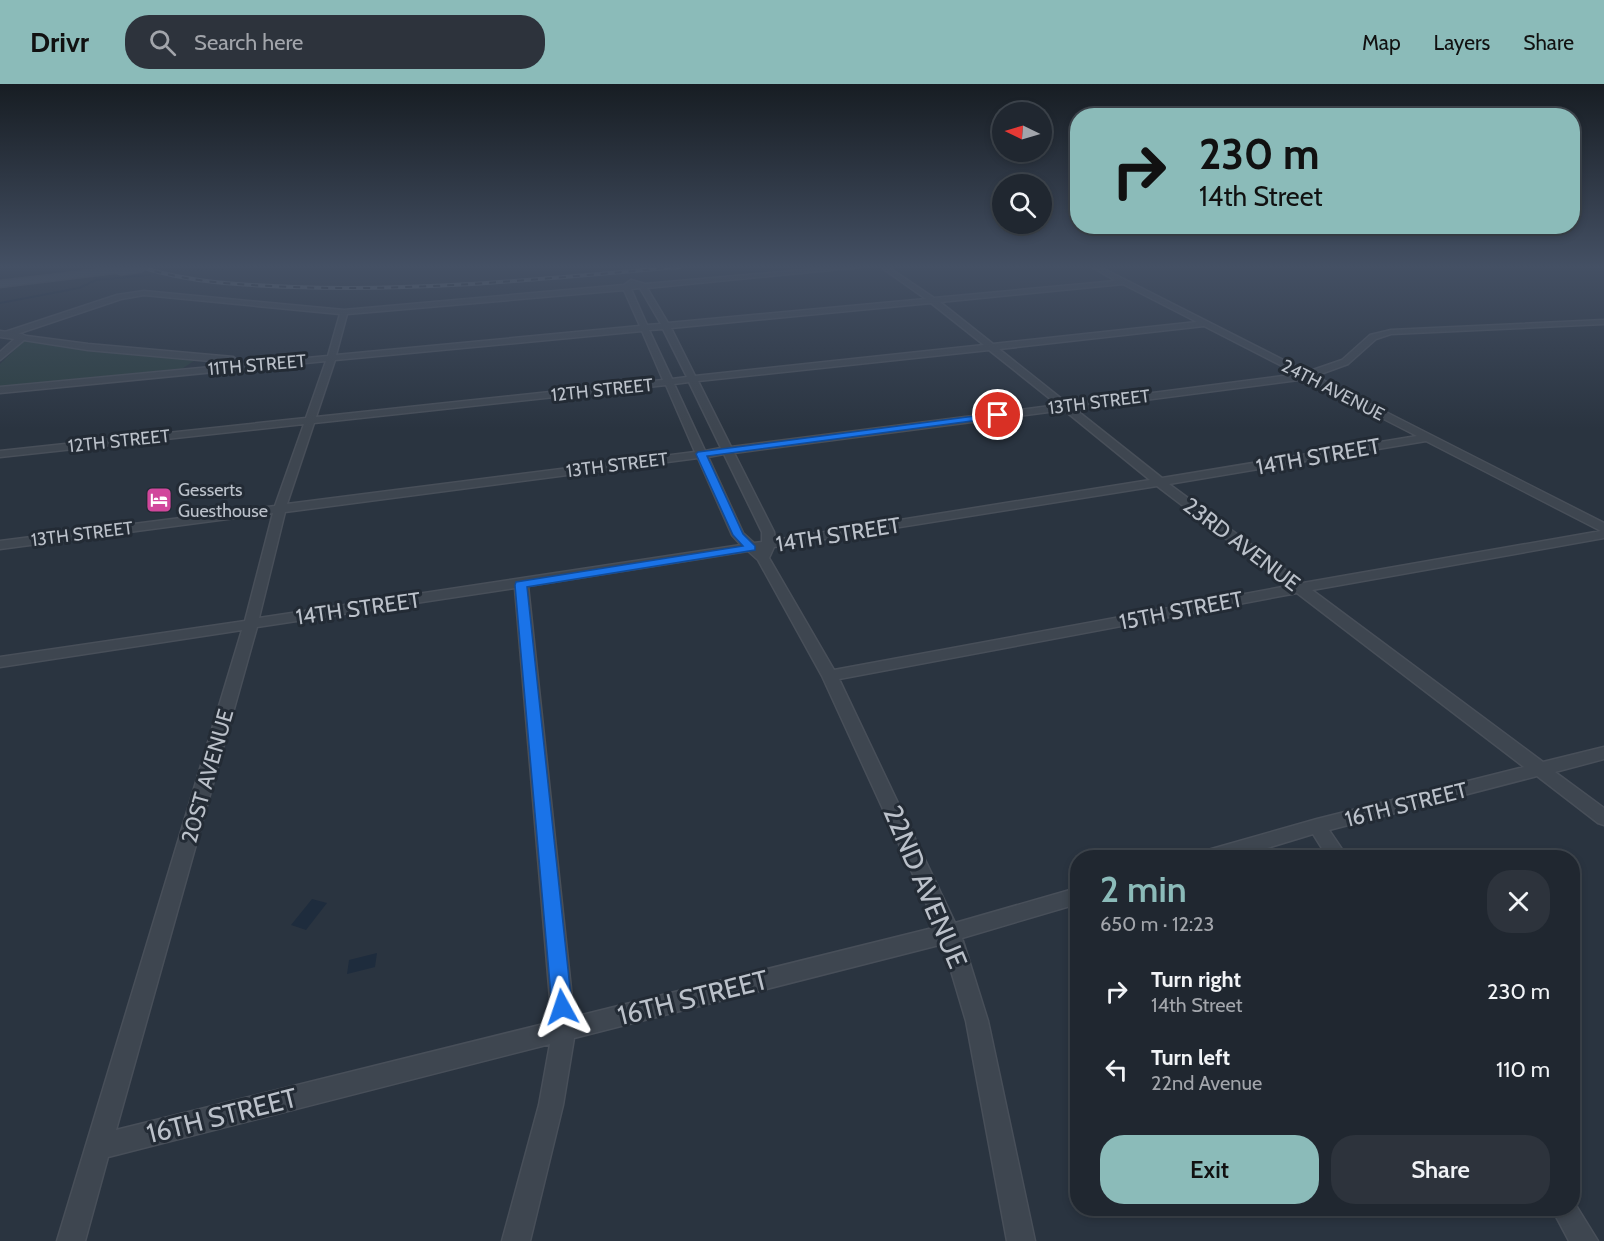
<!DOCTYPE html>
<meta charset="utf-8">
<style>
body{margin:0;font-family:Cabin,sans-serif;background:#2d333c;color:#f1f3f6;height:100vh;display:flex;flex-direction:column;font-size:22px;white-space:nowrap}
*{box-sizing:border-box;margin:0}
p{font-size:20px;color:#a2a5ab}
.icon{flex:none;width:33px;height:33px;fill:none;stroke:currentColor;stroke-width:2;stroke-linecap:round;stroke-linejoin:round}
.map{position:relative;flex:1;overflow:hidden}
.drawer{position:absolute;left:1070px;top:766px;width:510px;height:366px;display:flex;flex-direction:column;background:#202730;border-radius:24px;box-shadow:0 3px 9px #0003,0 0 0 2px #3d444c}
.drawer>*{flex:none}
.banner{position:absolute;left:1070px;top:24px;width:510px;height:126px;border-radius:24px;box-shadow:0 3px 9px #0003,0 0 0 2px #3d444c;background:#8bbbb9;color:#111;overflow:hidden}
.needle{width:39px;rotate:275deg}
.tools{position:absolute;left:992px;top:18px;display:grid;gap:12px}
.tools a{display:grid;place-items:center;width:60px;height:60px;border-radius:50%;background:#202730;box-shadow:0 3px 9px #0003,0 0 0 2px #3d444c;font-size:30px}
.pin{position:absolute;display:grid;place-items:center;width:51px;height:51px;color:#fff;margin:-26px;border:3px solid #fff;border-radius:50%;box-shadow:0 2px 6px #0007}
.me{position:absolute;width:66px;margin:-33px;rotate:355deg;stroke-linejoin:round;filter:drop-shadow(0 0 4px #0008)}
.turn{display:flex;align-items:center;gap:21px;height:126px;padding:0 30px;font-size:27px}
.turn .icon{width:78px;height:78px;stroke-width:2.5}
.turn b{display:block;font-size:42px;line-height:51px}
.round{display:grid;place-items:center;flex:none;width:63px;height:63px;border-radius:24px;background:#2d333c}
.head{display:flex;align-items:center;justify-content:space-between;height:102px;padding:0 30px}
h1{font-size:36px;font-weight:600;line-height:45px;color:#8bbbb9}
.button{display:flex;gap:12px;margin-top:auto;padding:12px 30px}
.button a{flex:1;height:69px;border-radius:24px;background:#8bbbb9;color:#111;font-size:24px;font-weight:600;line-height:69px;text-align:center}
.button a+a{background:#2d333c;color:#f1f3f6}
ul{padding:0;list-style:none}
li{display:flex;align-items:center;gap:18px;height:78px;padding:0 30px}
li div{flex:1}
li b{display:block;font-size:22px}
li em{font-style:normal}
header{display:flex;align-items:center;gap:36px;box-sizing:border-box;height:84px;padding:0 30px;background:#8bbbb9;color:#111}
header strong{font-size:28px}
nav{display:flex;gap:33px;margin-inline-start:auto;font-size:21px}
.search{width:420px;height:54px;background:#2d333c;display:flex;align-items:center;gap:15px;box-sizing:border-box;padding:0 21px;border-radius:24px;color:#a2a5ab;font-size:22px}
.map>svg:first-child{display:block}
.green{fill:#2c3f41}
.water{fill:#1e2c3d}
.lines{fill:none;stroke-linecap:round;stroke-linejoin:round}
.stream{stroke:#1e2c3d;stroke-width:2}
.minor-casing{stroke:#484f59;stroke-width:3}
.tertiary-casing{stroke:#484f59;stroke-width:3}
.secondary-casing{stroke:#484f59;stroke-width:3}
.minor{fill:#3e4650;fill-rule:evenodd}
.tertiary{fill:#3e4650;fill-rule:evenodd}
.secondary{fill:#4c5662;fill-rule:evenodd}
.rail-casing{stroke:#616b76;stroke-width:4}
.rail{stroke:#232b35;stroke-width:2;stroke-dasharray:7;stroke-linecap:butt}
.secondary-bridge-casing{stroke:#484f59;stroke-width:12;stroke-linecap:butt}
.secondary-bridge{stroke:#4c5662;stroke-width:10}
.route{fill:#1a73e8;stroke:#114b97;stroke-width:1.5}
.labels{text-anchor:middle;stroke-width:6;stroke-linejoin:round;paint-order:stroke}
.far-street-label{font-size:18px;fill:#bbc1ca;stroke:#232b35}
.far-poi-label{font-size:18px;fill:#bbc1ca;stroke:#232b35;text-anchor:start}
.street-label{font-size:22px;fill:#bbc1ca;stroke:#232b35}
.near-street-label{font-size:27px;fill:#bbc1ca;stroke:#232b35}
</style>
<header>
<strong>Drivr</strong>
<div class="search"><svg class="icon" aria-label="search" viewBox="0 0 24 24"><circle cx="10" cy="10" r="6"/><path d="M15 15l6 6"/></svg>Search here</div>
<nav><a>Map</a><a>Layers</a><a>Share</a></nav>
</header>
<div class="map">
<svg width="1604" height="1157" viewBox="0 0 1604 1157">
<rect width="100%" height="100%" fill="#2a3440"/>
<path class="green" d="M25,256L195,276L179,287L0,304V280Z"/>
<path class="water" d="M312,815L327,819L306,846L291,841Z
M377,869L375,883L347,890L349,876Z"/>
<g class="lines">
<path class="stream" d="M174,187L268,183
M0,219L79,204L96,196L150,191"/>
<defs>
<path id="minor" d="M837,183H861L647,204L668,239L926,215L881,183H888L934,214L1116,197L1092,183H1100L1307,288L1342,276L1370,251L1391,246L1604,236V240L1391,250L1376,255L1348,280L1315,292L1604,439V454L1312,506L1543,678L1604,663V675L1555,688L1604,724V741L1598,739L1537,692L1329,746L1348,774H1328L1313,750L1234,774H1198L1201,769L1208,766L1317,735L1524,683L1297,509L839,595L955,839L1077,804V820L962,854L988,937L1035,1157H1007L966,937L943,860L574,954L563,1021L530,1157H502L539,1021L550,960L108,1073L85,1157H57L242,546L0,583V573L245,537L273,429L0,465V457L275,422L304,340L0,373V367L306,334L326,277L0,309V303L328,272L340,230L144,211L121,215L11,252H5V248L117,211L144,207L344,226L624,201L631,196L645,200ZM1123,200L1197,238L993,260L940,218ZM640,204L661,240L647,241L631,205ZM624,206L640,242L336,271L347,230ZM931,219L984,261L695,292L671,244ZM1204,242L1298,290L1068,320L999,265ZM663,245L687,293L672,295L649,246ZM642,247L663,296L316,333L335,276ZM989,266L1058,321L731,363L698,297ZM1306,295L1417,352L1162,394L1075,325ZM689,298L721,364L705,367L674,300ZM666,301L695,368L287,420L314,339ZM1064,326L1150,396L775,456L774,448L734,369ZM1426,357L1601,447L1303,499L1169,400ZM724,370L762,448V458L754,459L743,449L708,373ZM698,374L732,451L741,461L259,534L285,428ZM1157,402L1288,502L834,586L769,474L774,463ZM748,467L758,476L822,592L937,843L574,933L528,502ZM515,504L552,938L116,1046L257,543Z
M19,251L88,260L233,273L237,276L233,279L88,266L24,256L0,276V268Z
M1572,1115L1598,1157H1569L1552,1125H1572Z"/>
<path id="tertiary" d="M0,247L22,250L27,253L22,256L0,253Z"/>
<path id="secondary" d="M119,183L124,186L122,188L0,203V197Z"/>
</defs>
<use href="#minor" class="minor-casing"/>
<use href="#tertiary" class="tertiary-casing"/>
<use href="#secondary" class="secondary-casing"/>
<use href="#minor" class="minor"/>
<use href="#tertiary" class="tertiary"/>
<use href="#secondary" class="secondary"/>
<defs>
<path id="rail" d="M141,183C191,199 242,201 294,203C422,208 551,194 679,183"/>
</defs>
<use href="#rail" class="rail-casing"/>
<use href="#rail" class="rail"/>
<defs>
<path id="secondary-bridge" d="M119,186L142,183"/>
</defs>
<use href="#secondary-bridge" class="secondary-bridge-casing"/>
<use href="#secondary-bridge" class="secondary-bridge"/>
</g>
<linearGradient id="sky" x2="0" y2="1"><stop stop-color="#171d23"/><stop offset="0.53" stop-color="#445064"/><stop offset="1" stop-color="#445064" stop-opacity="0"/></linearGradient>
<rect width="1604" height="345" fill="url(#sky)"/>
<path class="route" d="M998,329H1002V333L707,372L743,450L755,462V466L527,503L572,923L569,930L562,932L555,930L552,923L515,501L516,498L743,462L733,451L696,370L698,368Z"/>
<defs>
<symbol id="hotel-square" viewBox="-11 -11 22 22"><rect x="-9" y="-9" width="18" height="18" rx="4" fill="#d1479c" stroke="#232b35"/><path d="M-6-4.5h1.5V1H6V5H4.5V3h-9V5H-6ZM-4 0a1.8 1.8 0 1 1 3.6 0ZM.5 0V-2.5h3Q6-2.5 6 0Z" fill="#fff"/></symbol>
</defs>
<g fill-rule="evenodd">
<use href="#hotel-square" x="144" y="401" width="30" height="30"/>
</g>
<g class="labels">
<g class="far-street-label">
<text transform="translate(257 281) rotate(-5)" y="6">11TH STREET</text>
<text transform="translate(602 306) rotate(-6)" y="6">12TH STREET</text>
<text transform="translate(1333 306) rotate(27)" y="6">24TH AVENUE</text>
<text transform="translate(1099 318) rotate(-7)" y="6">13TH STREET</text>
<text transform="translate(119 357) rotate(-6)" y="6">12TH STREET</text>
<text transform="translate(617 381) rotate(-7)" y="6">13TH STREET</text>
<text transform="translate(82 450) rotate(-7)" y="6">13TH STREET</text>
</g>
<g class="far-poi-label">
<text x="178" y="412">Gesserts<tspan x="178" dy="21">Guesthouse</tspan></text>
</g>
<g class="street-label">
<text transform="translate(1318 372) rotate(-10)" y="8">14TH STREET</text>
<text transform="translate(838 450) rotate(-9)" y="8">14TH STREET</text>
<text transform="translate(1242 460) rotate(37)" y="8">23RD AVENUE</text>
<text transform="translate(358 524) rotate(-8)" y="8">14TH STREET</text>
<text transform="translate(1181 526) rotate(-11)" y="8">15TH STREET</text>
<text transform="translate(207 692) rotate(-74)" y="8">20ST AVENUE</text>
<text transform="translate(1406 720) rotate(-14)" y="8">16TH STREET</text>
</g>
<g class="near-street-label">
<text transform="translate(925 803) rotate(67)" y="9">22ND AVENUE</text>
<text transform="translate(693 914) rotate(-14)" y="9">16TH STREET</text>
<text transform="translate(222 1032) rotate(-14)" y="9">16TH STREET</text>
</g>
</g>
</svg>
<div class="tools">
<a><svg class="needle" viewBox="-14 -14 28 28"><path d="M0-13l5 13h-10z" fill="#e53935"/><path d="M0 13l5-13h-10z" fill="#a2a5ab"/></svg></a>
<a><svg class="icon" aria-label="search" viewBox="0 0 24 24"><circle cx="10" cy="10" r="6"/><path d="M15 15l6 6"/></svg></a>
</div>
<div class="pin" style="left:998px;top:331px;background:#d93025"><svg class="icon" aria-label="arrive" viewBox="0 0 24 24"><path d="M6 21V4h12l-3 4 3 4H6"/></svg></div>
<svg class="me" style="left:562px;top:923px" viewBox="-20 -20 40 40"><path d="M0-17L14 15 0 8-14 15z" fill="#1a73e8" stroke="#fff" stroke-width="4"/></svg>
<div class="banner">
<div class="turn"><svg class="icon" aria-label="right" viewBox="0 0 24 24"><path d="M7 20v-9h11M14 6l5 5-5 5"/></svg><div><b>230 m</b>14th Street</div></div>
</div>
<section class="drawer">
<div class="head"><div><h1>2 min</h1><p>650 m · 12:23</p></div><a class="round"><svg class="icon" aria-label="close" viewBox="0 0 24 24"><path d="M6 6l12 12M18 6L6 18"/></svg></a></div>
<ul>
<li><svg class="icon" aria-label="right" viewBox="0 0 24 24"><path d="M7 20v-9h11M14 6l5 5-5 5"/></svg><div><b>Turn right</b><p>14th Street</p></div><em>230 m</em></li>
<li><svg class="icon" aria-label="left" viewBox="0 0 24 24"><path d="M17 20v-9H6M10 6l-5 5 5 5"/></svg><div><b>Turn left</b><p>22nd Avenue</p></div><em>110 m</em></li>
</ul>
<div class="button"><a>Exit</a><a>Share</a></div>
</section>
</div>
